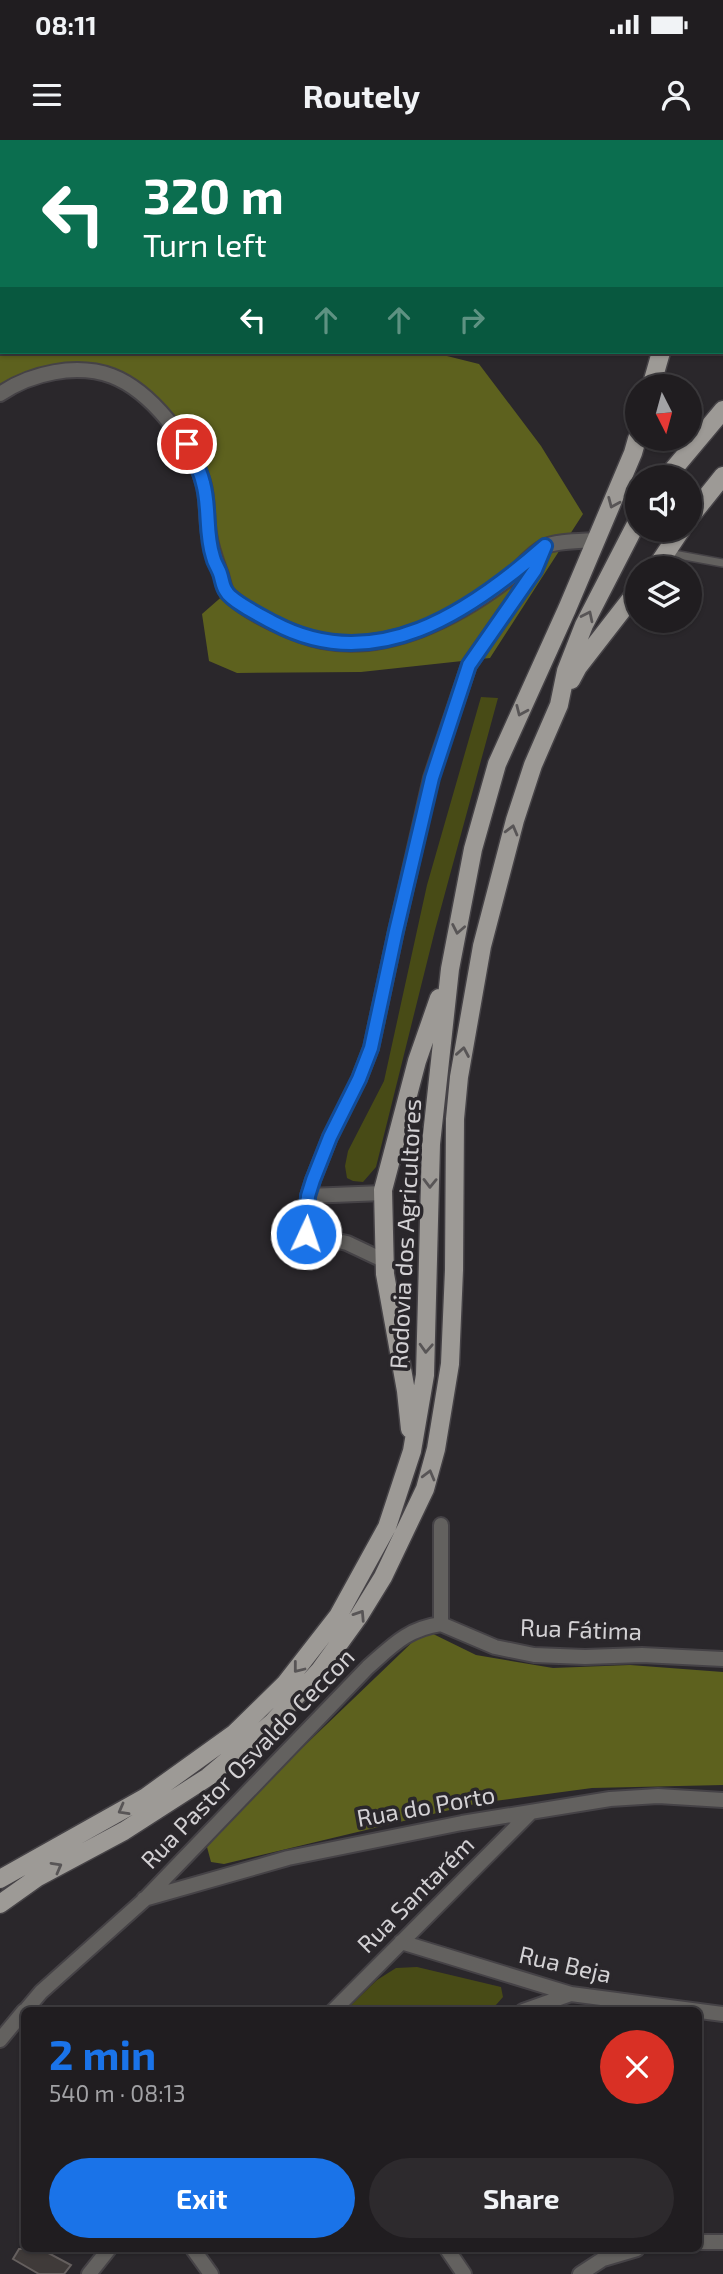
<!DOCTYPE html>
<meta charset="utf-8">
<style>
body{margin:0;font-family:"Exo 2",sans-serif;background:#2d2a2d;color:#f1f3f6;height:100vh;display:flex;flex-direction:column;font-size:26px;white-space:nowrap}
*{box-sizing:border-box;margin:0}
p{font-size:23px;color:#a2a2a5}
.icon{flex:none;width:38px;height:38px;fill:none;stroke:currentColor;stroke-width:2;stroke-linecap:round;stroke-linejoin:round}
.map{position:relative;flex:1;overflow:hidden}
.side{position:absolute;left:21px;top:1867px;width:681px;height:245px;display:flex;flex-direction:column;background:#201d20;border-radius:10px;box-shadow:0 2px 5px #0004,0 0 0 2px #3d3b3e}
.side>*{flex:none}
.hud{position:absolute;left:0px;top:0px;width:724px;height:214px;box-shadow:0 2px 5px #0004,0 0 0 2px #3d3b3e;background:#0b6e4f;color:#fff;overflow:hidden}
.needle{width:46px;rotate:174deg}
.controls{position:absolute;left:625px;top:234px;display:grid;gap:14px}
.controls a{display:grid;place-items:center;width:77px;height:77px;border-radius:50%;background:#201d20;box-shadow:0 2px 5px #0004,0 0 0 2px #3d3b3e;font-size:35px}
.pin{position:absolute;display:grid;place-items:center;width:60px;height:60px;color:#fff;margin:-30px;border:4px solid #fff;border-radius:50%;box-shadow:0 2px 7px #0007}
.me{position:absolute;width:77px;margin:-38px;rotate:3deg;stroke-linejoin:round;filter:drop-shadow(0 0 5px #0008)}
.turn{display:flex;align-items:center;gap:24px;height:147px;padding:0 28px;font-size:32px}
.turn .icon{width:91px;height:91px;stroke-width:2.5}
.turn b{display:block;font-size:49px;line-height:60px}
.lanes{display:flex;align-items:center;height:66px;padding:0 28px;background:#0003;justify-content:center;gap:35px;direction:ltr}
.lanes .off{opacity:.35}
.round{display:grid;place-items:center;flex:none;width:74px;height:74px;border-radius:37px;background:#2d2a2d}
.overview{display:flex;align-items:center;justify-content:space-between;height:119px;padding:0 28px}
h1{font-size:42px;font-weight:700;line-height:52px;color:#1a73e8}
.button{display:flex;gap:14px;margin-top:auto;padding:14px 28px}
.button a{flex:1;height:80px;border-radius:42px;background:#1a73e8;color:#fff;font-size:28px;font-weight:700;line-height:80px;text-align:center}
.button a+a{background:#2d2a2d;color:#f1f3f6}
.status{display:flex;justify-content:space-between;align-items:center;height:49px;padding:0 35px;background:#201d20;direction:ltr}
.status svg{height:19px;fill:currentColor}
header{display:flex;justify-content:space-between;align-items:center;height:91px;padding:0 28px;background:#201d20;font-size:32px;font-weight:700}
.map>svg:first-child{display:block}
.green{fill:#484b16}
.forest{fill:#5d611e}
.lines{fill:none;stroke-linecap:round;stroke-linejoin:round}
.river{stroke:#4766a8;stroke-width:28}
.building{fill:#3f3a39;stroke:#655f5e;stroke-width:2}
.lane-casing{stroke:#454246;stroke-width:10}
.street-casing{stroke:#454246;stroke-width:18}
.primary-casing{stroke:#454246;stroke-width:21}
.lane{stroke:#63615f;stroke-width:7}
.street{stroke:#63615f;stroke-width:14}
.primary{stroke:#9d9a96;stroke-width:18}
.oneway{stroke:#585556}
.route-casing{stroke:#114b97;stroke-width:18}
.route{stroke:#1a73e8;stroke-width:12}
.labels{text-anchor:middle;stroke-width:7;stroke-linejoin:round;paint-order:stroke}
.street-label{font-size:24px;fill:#d3d1d4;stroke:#2a272b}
</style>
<div class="status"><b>08:11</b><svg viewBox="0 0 49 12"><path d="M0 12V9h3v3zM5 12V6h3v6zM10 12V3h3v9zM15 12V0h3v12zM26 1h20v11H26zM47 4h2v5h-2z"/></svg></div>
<header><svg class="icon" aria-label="menu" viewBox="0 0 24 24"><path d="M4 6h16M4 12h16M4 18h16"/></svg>Routely<svg class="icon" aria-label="person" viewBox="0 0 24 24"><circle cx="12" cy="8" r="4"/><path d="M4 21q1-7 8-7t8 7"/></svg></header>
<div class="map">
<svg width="723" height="2134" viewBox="0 0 723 2134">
<rect width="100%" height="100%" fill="#2a272b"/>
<path class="green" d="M481,557L498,558L435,790L376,1027L363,1042L353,1041L347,1038L345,1026L348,1011L384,941L427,745Z
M417,1827L501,1847L503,1857L495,1866L482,1871H345L377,1840L396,1828Z"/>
<path class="forest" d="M0,0H402L2,2V212H431L479,224L541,306L583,374L490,518L361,532L237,533L209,521L202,474L226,453L196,323L141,254L86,230L0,254Z
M425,1490L476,1515L553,1528L630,1525L723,1532V1645L592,1648L479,1663L224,1724L211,1722L207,1707L251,1657Z"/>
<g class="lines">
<path class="river" d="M99,2L102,0
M0,58L2,57"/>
</g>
<path class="building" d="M19,2109H41L71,2125L64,2134H39L13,2119Z"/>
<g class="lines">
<defs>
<path id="lane" d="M668,413L723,423"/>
<path id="street" d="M0,254C31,233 76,223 112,236C151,251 191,303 203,342C208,358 206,377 209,394C211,409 216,421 221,435C223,441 224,450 228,454C247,473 296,496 322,501C388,514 457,478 508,439C520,429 530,414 544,407C554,401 583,401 596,400
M308,1056L383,1053
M385,1121L347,1103L306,1094L308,1056L313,1040L330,997L359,939L371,908L396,791L431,638L469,525L535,430L545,406
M441,1484L495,1507L534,1515L585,1517L642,1515L723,1519
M144,1759L288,1718L462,1683L610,1659L658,1656L723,1660
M401,1802L571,1854L723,1874
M25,1871L41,1852L144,1760L368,1527C393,1505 407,1489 441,1484V1385
M333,1871L531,1672
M523,1871L571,1854
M0,1900L24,1871
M698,2102H723
M193,2109L211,2134
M447,2109L464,2134
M89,2134L109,2109
M580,2134L603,2119L637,2109"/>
<path id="primary" d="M723,67V66
M651,247L661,212
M666,338L723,270
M690,377L723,336
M655,429L681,390
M571,540L578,527L637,451
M410,1289L406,1251L385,1134L383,1050L417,921L439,858
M0,1739L146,1657L235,1593L285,1544L338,1476L387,1387L412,1311L425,1235L431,1004L450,829L473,709L497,624L567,469L633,313L637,299
M0,1764L38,1737L124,1691L208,1637L272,1583L320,1530L359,1476L383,1437L425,1349L436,1309L450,1224L454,1130L455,979L459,937L482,806L515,680L533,625L559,565L566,531L584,485L637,382"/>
</defs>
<use href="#lane" class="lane-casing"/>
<use href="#street" class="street-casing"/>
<use href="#primary" class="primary-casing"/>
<use href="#lane" class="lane"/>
<use href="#street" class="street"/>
<use href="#primary" class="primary"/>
</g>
<defs><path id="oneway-chevron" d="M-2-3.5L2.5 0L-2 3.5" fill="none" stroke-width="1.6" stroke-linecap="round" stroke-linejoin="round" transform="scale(1.75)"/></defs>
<g class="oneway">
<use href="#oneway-chevron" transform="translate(613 363) rotate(113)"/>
<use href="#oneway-chevron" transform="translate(588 476) rotate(-64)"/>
<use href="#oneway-chevron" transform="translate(521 571) rotate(114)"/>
<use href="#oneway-chevron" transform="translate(512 690) rotate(-75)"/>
<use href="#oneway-chevron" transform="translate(458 789) rotate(101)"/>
<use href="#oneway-chevron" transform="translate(463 912) rotate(-80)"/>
<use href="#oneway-chevron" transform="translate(430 1043) rotate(91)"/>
<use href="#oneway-chevron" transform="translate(426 1208) rotate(93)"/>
<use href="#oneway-chevron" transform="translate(429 1335) rotate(-75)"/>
<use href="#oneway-chevron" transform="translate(360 1475) rotate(-57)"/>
<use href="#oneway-chevron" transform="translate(298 1528) rotate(128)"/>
<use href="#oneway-chevron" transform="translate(123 1670) rotate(151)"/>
<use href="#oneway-chevron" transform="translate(57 1727) rotate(-29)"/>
</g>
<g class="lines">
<defs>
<path id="route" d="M187,304C193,317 200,329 203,343C210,367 205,393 213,417C214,422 217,426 219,431C222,437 222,446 226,451C231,461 263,477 274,483C375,537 470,472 545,406L535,430L469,525L432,638L396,791L371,908L359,939L330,997L313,1040L308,1056L306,1094"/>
</defs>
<use href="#route" class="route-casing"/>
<use href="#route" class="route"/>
</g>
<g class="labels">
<g class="street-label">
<text transform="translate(406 1094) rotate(-87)" y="8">Rodovia dos Agricultores</text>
<text transform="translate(581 1490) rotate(2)" y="8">Rua Fátima</text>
<text transform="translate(248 1619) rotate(-46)" y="8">Rua Pastor Osvaldo Ceccon</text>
<text transform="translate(426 1667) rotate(-10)" y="8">Rua do Porto</text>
<text transform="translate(416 1755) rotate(-45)" y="8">Rua Santarém</text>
<text transform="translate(565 1825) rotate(13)" y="8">Rua Beja</text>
</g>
</g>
</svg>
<div class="controls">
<a><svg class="needle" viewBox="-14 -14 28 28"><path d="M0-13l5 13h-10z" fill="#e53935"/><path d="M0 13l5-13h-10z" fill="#a2a2a5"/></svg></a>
<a><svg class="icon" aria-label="sound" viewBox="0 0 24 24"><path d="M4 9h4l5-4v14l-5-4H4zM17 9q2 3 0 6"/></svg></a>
<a><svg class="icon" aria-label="layers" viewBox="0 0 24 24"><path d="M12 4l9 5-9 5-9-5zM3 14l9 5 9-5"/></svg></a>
</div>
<div class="pin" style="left:187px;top:304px;background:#d93025"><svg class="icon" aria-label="arrive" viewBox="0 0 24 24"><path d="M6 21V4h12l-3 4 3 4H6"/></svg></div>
<svg class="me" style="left:306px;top:1094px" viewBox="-20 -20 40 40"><circle r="17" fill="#1a73e8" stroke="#fff" stroke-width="3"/><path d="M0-11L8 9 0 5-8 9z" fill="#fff"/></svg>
<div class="hud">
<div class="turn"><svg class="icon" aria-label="left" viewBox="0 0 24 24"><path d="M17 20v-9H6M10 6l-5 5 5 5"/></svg><div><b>320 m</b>Turn left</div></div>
<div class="lanes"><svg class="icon" aria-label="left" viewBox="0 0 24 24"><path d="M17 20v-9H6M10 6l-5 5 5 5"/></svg><svg class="icon off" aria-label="ahead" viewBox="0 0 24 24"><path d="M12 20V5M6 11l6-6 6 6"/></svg><svg class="icon off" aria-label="ahead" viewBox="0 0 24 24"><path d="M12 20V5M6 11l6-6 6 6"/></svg><svg class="icon off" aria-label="right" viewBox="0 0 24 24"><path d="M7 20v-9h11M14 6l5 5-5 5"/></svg></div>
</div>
<section class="side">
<div class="overview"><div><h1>2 min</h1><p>540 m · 08:13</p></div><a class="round" style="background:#d93025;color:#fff"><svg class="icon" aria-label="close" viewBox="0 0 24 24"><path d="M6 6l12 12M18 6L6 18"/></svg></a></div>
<div class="button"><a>Exit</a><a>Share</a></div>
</section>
</div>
